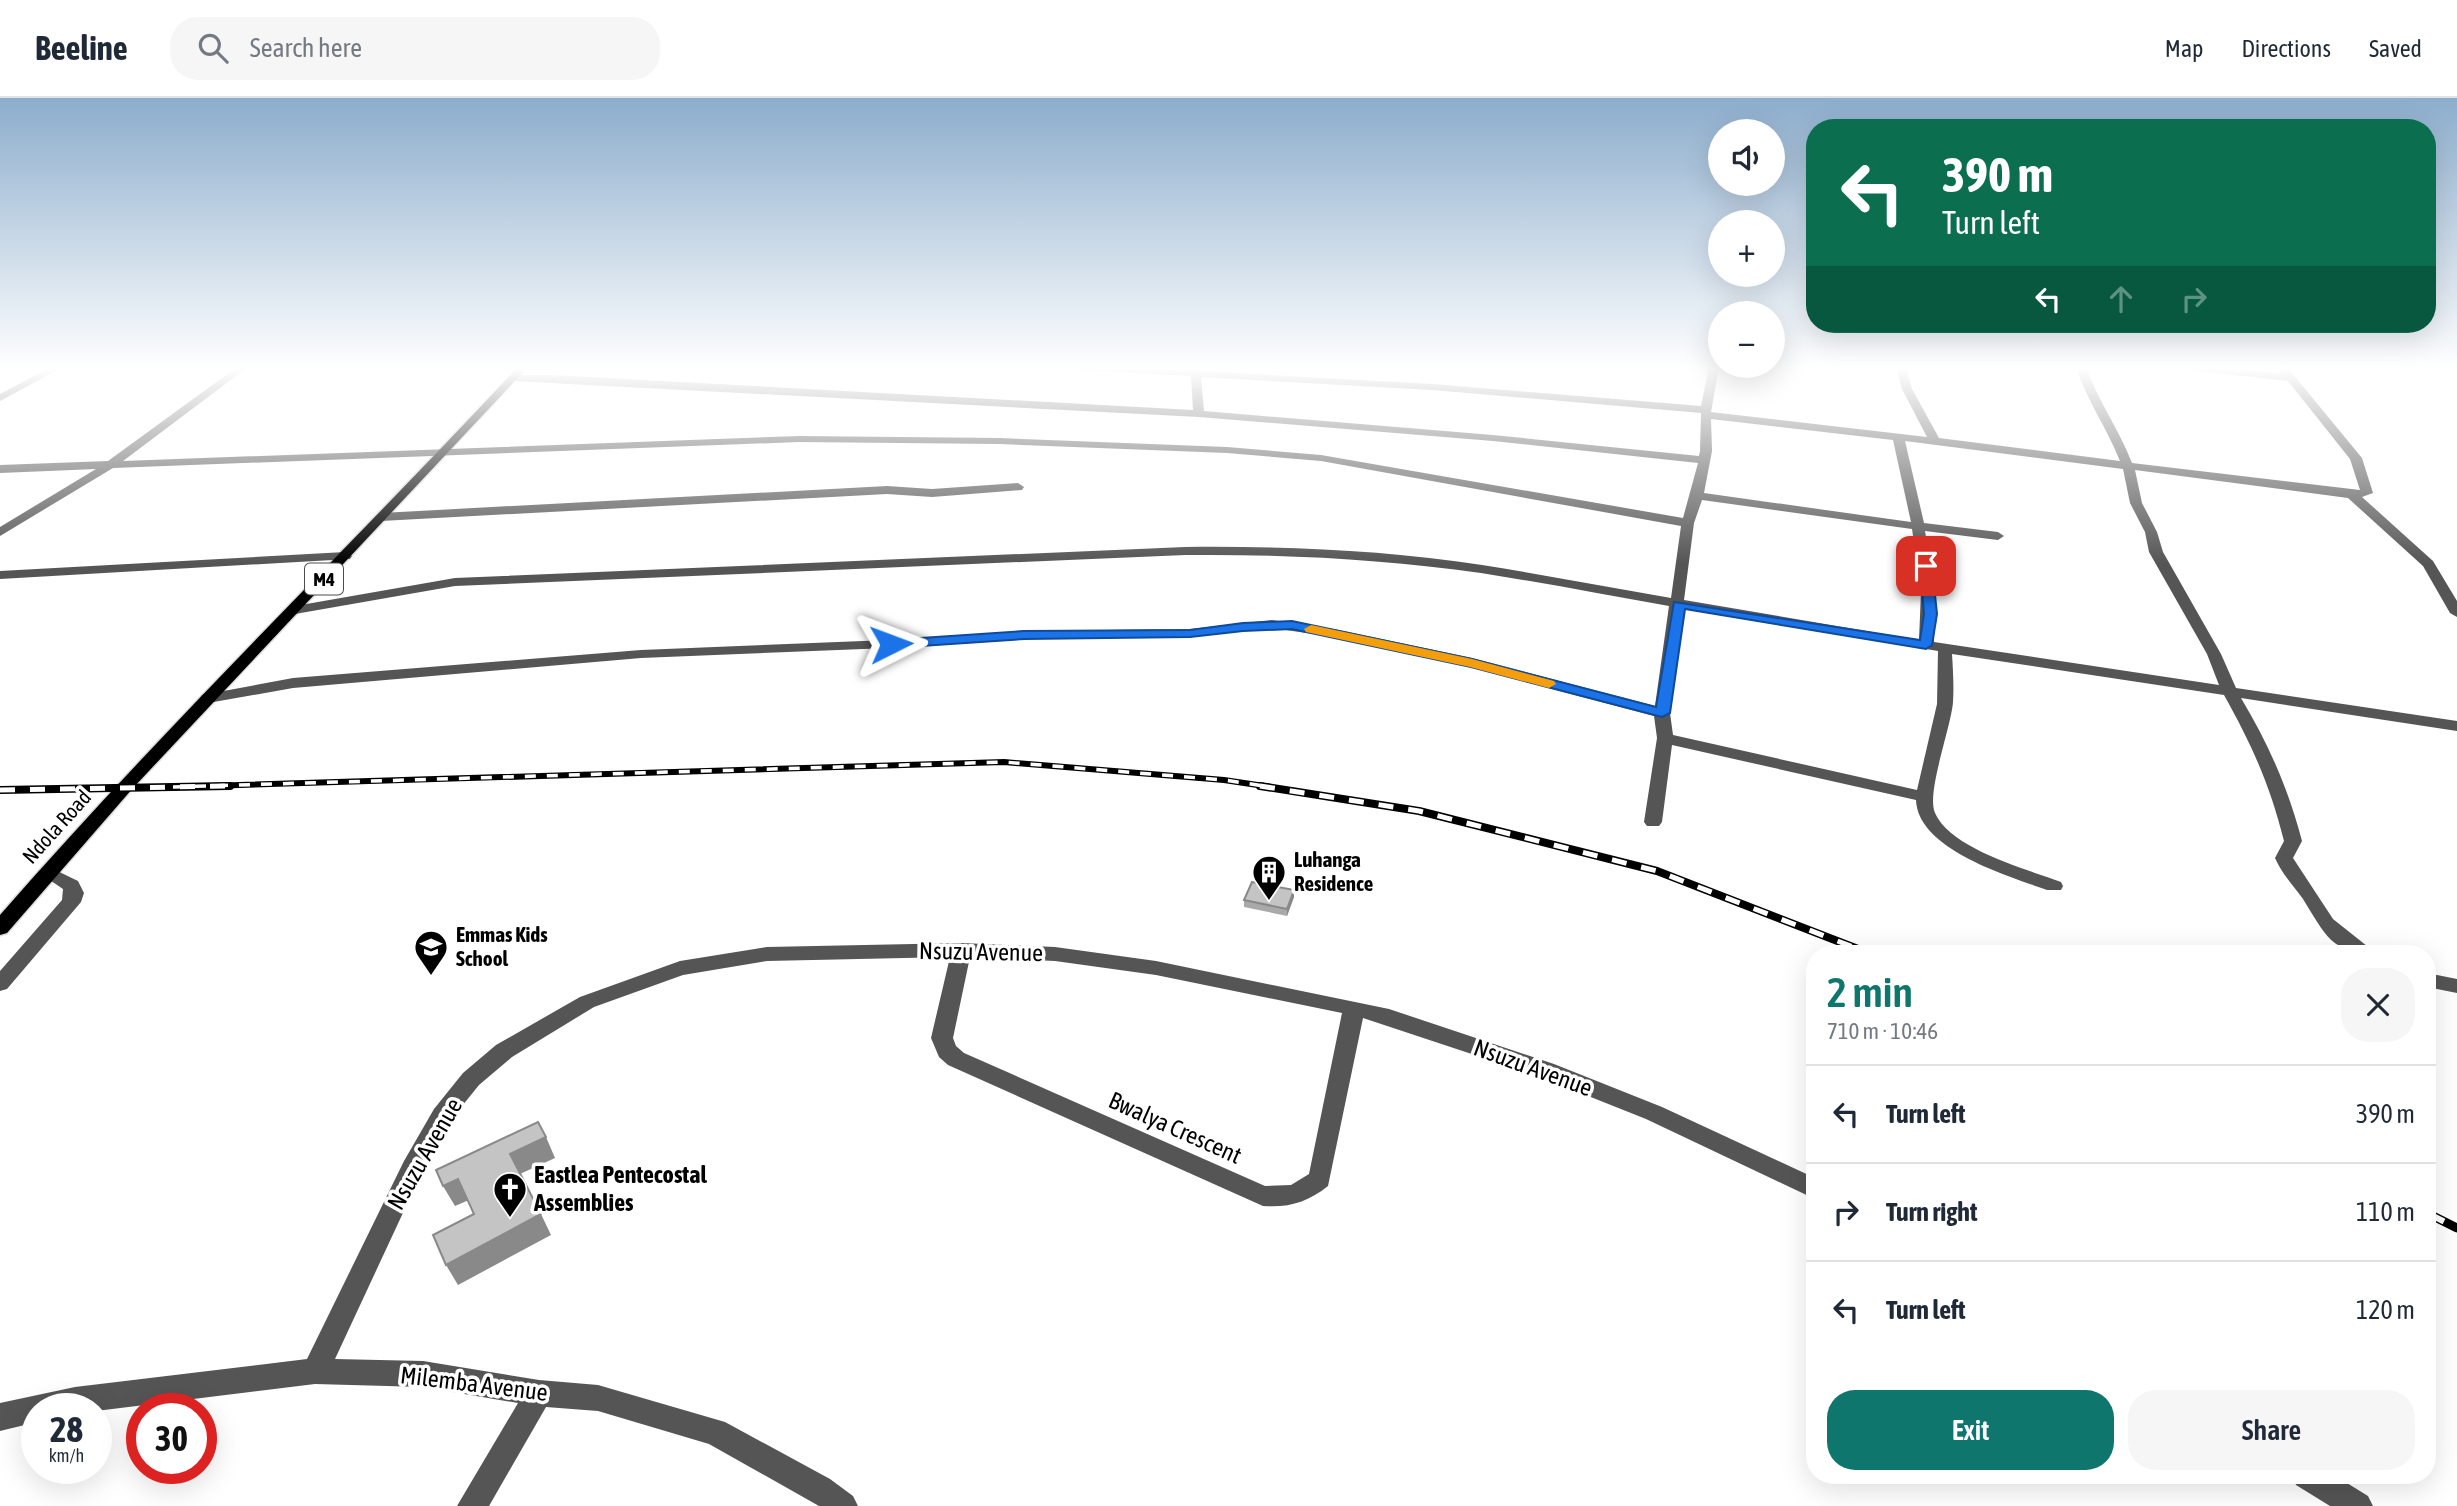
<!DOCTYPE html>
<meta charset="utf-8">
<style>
body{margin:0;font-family:"Asap Condensed",sans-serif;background:#f6f6f7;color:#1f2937;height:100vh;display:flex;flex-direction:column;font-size:26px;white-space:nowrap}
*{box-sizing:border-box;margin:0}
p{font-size:23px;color:#747a83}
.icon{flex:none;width:38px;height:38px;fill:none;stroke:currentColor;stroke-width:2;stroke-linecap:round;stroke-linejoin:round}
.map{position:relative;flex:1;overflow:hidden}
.details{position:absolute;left:1806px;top:847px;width:630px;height:539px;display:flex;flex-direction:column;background:#fff;border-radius:28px;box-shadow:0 7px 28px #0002}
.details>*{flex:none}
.hud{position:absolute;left:1806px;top:21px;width:630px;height:214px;border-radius:28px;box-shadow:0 7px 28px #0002;background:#0b6e4f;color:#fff;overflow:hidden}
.buttons{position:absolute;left:1708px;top:21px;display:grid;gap:14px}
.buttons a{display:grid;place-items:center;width:77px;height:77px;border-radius:50%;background:#fff;box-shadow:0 7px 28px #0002;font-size:35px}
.speed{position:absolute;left:21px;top:1295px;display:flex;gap:14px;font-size:35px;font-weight:700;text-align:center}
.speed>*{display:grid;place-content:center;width:91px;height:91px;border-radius:50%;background:#fff;box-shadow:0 7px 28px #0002;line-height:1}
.speed small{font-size:18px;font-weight:400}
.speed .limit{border:10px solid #d22;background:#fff;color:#111}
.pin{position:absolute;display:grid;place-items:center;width:60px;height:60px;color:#fff;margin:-30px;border-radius:14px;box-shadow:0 4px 10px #0006}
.me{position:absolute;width:77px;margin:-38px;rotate:87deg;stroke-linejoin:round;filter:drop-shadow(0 0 5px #0008)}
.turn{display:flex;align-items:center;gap:24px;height:147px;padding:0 21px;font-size:32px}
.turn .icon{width:91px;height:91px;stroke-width:2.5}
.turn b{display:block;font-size:49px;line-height:60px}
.lanes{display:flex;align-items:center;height:66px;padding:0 21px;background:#0003;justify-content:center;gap:35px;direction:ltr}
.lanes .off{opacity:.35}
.round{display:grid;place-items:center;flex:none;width:74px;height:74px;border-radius:28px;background:#f6f6f7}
.head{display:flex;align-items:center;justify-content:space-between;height:119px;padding:0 21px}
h1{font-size:42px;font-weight:600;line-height:52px;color:#0f766e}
.cta{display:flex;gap:14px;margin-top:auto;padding:14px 21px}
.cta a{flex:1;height:80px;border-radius:28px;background:#0f766e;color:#fff;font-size:28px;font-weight:600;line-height:80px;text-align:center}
.cta a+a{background:#f6f6f7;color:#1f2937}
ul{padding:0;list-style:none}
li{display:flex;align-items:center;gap:21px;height:98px;padding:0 21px;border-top:2px solid #e0e1e3}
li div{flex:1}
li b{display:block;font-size:26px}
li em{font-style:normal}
header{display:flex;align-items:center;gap:42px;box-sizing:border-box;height:98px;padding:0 35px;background:#fff;border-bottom:2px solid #e0e1e3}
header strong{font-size:33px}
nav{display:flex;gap:38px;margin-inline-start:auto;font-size:24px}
.search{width:490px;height:63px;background:#f6f6f7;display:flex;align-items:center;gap:18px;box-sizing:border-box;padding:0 24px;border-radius:28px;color:#747a83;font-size:26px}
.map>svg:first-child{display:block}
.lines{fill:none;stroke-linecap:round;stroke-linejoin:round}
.major-casing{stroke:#dbdbdb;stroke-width:3}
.minor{fill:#555;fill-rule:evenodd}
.major{fill:#000;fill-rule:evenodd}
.rail-far2-casing{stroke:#000;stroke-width:6}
.rail-far1-casing{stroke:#000;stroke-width:8}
.rail-casing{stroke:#000;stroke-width:9}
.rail-far2{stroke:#fff;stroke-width:3.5;stroke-dasharray:11;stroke-linecap:butt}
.rail-far1{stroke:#fff;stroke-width:5;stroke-dasharray:15;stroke-linecap:butt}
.rail{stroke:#fff;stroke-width:6;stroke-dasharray:19;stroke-linecap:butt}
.wall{fill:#a9a9a9}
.shaded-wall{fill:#898989}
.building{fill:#c4c4c4;stroke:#898989;stroke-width:2}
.route{fill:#1a73e8;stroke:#114b97;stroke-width:2}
.slow{fill:#f59e0b}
.labels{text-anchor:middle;stroke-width:7;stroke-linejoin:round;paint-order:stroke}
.shield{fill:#fff;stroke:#4c4c4c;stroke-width:2}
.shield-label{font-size:19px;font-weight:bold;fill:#000}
.street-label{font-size:21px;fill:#000;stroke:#fff}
.poi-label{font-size:21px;font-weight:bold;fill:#000;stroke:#fff;text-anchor:start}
.near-street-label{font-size:24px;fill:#000;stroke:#fff}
.near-poi-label{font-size:24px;font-weight:bold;fill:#000;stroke:#fff;text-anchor:start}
</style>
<header>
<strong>Beeline</strong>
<div class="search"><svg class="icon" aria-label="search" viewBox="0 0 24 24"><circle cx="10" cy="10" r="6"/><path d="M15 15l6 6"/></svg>Search here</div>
<nav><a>Map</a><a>Directions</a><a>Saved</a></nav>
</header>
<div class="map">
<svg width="2457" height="1408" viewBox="0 0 2457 1408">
<rect width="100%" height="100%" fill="#fff"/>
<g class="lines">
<defs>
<path id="major" d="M518,269H528L133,690L7,835L0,837V817C165,628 346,453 518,269Z"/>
</defs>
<use href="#major" class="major-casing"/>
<path class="minor" d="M51,269H63L0,303V296Z
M237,269H248L123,363L799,338L1000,340L1227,349L1321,357L1683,420L1698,365L1493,343L1199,319L513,283L508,280L513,277H551L1193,312L1191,278L1080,272L1075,269L1190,272V269H1200V273L1432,286L1701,308L1709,269H1719L1711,314L1927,339L1902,291L1896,269H1906L1912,291L1939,340L2120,363C2107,330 2087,303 2076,269H2086C2098,303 2119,331 2132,365L2360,392L2350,361L2288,283L2189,272L2184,269H2216L2282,276L2277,269H2287L2362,360L2373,395L2362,399L2433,463L2457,503V519L2450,515L2423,468L2348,400L2135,372L2142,405L2157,434L2163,454L2221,556L2236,590L2457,623V633L2241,600C2269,647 2288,690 2302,743L2293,760L2333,821L2377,856C2331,856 2325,836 2303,801C2293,787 2282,776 2275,760L2284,743C2270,687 2252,647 2224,597L1952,556C1953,572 1954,588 1953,604C1951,630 1926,695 1935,715C1951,751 2026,771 2061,784L2063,788L2061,792H2047C2009,778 1918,752 1916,702L1672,647L1662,724L1659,728H1647L1644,724L1657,640L1654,618L1470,569L1334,539L1272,530L1190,539L1024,541L914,549L641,560L293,590L208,605L202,603L200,600L202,597L293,580L641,552L914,541L1024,533L1190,531L1272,522L1334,531L1472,560L1655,608L1669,508C1607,497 1544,485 1481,475C1383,461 1284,456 1185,457L455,488L295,516L288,512L295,508L455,480L1185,449C1284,448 1384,452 1482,467C1545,477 1608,489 1671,500L1681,428L1321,363L1227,355L1000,346L799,344L113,370L0,438V429L96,371L0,375V367L108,363ZM1201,279L1432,292L1701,315L1700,353L1699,358L1493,337L1204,313ZM1711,321L1893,342L1911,424L1704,395L1712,353ZM1905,343L2123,371L2130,405L2145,434L2149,454L2207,556L2219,587L1934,544L1935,494L1925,433L1998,442L2004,438L1998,434L1924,425ZM1702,402L1912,431L1921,494L1919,542L1684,502L1694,425ZM1683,511L1938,553L1937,606L1917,692L1673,637L1670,615Z
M1018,385L1024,389L1022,392L932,399L887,396L381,423L375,419L381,415L887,388L932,391Z
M345,454L352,458L350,461L0,481V473Z
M47,768L78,783L84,795L81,804L7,891L0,893V873L62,802L63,791L38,774Z
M962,845L1055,849L1156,863L1389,911L1554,966L1662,1009L1815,1080V1101L1646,1021L1538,978L1363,920L1328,1088C1308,1104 1289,1110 1263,1108L948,967L939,959L931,940L950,859L767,863L683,877L594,909L512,959L479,987L450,1023L422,1074L335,1261L423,1263L539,1282L598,1287L725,1324L830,1381L853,1398L858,1408H819L709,1346L598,1313L546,1309L489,1408H457L518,1305L423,1289L315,1286L96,1313L37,1311V1324L0,1333V1305L75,1289L307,1261L404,1063L434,1011L463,975L496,947L580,899L680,863L767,849ZM970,859L1055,863L1156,877L1342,915L1309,1076L1291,1087L1265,1088L964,955L956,948L953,940Z
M2427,875L2457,881V895L2427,889Z
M2292,1377H2334L2368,1398L2373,1408H2330L2296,1387Z"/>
<use href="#major" class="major"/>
<defs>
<path id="rail-far2" d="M173,689L1004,664L1224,682L1271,689"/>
<path id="rail-far1" d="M1260,688L1419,713L1657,773L1871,856
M0,692L230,688"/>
<path id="rail" d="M2427,1115L2457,1130"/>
</defs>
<use href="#rail-far2" class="rail-far2-casing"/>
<use href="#rail-far1" class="rail-far1-casing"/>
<use href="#rail" class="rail-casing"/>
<use href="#rail-far2" class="rail-far2"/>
<use href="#rail-far1" class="rail-far1"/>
<use href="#rail" class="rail"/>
</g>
<path class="wall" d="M1294,799L1287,818L1244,809V802Z"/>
<path class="shaded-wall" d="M1294,792V799L1287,818V811Z
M546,1039L555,1060L520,1076L510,1056Z
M458,1081L469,1102L455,1108L443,1088Z
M541,1116L551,1137L458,1187L446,1167Z"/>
<path class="building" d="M1252,784L1294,792L1287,811L1244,802Z
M538,1024L546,1039L510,1056L541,1116L446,1167L433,1137L474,1116L458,1081L443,1088L436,1072Z"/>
<linearGradient id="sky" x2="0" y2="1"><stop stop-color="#8cadcc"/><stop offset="0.58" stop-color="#fff"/><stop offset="1" stop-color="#fff" stop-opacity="0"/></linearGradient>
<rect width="2457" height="466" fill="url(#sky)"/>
<path class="route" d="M1926,464L1932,468L1937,516L1932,547L1926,551L1685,511L1670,615L1662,619L1471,569L1292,531L1243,533L1190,539L1024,541L891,550L884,546L891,542L1024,533L1190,532L1243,525L1292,523L1472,561L1656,609L1674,504L1920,542L1924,516L1920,468Z"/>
<path class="slow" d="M1311,527L1472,561L1554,583L1556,586L1549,590L1470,569L1306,534L1304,531Z"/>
<defs>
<symbol id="building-pin" viewBox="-11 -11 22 30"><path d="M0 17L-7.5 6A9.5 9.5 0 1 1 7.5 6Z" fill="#000" stroke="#fff"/><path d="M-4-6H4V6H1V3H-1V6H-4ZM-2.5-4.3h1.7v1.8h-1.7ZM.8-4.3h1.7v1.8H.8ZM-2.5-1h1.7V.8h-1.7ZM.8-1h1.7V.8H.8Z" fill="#fff"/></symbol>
<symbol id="school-pin" viewBox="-11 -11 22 30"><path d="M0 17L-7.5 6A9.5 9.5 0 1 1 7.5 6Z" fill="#000" stroke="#fff"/><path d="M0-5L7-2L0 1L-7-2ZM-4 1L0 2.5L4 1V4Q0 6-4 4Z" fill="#fff"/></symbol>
<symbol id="church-pin" viewBox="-11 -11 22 30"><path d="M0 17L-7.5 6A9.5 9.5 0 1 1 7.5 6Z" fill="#000" stroke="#fff"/><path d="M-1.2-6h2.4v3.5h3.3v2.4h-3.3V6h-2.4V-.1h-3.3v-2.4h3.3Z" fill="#fff"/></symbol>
</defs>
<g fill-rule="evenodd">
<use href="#building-pin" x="1250" y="755" width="38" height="52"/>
<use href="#school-pin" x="412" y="830" width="38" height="52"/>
<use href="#church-pin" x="491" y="1072" width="38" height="52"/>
</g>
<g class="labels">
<rect class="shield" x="305" y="465.5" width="38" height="31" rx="5"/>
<g class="shield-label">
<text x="324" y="488">M4</text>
</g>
<g class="street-label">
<text transform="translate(57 729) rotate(-48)" y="7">Ndola Road</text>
</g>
<g class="poi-label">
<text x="1294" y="769">Luhanga<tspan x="1294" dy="24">Residence</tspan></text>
<text x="456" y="844">Emmas Kids<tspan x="456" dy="24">School</tspan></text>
</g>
<g class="near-street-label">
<text transform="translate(981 854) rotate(1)" y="8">Nsuzu Avenue</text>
<text transform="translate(1533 970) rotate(20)" y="8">Nsuzu Avenue</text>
<text transform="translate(1175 1030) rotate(24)" y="8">Bwalya Crescent</text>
<text transform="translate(425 1056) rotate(-60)" y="8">Nsuzu Avenue</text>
<text transform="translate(474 1286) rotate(7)" y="8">Milemba Avenue</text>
</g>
<g class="near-poi-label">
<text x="534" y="1085">Eastlea Pentecostal<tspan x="534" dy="28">Assemblies</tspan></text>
</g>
</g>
</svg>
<div class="buttons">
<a><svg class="icon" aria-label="sound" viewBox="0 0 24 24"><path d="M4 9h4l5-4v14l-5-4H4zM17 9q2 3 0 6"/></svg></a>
<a>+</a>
<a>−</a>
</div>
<div class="speed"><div>28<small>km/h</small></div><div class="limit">30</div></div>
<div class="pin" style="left:1926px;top:468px;background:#d93025"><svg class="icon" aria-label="arrive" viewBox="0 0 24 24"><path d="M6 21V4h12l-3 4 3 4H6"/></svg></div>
<svg class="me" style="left:891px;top:546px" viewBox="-20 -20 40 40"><path d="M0-17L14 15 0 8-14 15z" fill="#1a73e8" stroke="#fff" stroke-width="4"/></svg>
<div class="hud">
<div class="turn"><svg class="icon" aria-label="left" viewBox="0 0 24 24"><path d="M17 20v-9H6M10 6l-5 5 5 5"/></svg><div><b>390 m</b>Turn left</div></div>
<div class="lanes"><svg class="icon" aria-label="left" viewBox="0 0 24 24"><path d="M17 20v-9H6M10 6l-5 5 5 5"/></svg><svg class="icon off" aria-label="ahead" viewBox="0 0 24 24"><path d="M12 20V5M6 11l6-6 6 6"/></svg><svg class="icon off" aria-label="right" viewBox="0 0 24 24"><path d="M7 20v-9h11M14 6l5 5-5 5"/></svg></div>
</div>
<section class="details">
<div class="head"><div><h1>2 min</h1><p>710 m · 10:46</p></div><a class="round"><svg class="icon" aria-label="close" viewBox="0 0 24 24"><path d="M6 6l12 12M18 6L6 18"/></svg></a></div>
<ul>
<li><svg class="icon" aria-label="left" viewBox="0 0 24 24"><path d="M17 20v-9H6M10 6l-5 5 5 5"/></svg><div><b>Turn left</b></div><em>390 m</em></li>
<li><svg class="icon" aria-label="right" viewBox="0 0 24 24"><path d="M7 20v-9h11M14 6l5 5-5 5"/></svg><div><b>Turn right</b></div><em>110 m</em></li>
<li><svg class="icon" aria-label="left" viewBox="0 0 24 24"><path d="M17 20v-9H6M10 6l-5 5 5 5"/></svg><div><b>Turn left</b></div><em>120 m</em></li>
</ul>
<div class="cta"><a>Exit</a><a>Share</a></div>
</section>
</div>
